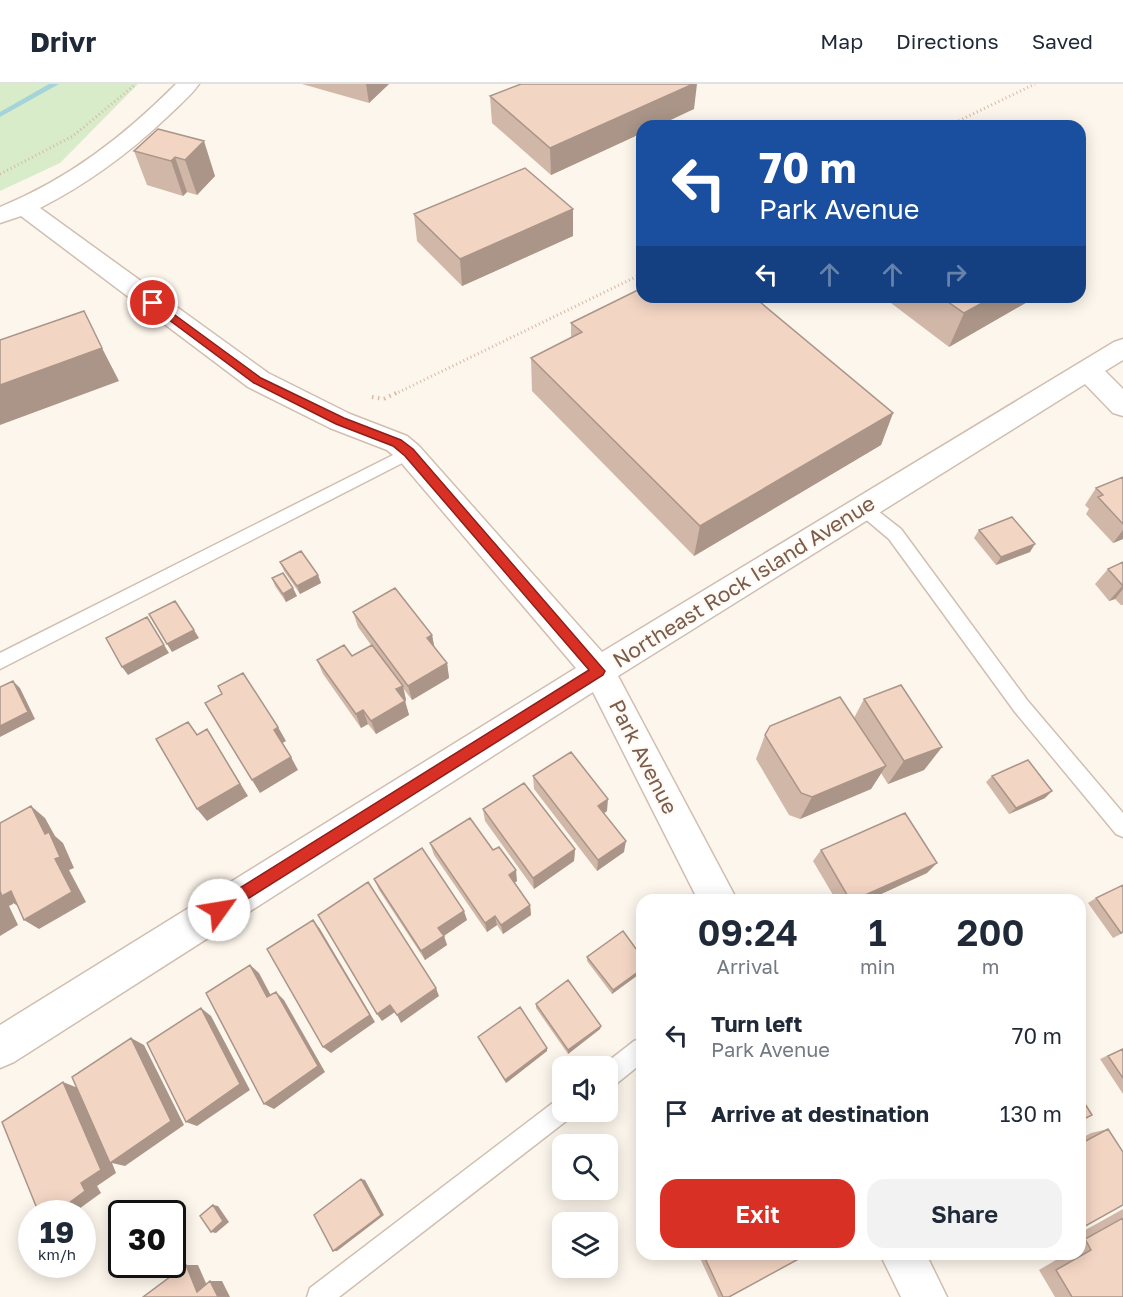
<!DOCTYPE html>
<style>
body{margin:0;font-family:"Golos Text",sans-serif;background:#f2f2f3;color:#1f2937;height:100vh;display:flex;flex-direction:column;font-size:22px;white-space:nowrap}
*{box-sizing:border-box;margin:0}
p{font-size:20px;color:#747a83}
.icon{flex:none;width:33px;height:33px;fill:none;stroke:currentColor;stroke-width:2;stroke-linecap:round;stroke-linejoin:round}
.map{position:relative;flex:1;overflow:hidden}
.drawer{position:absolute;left:636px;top:810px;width:450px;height:366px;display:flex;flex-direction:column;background:#fff;border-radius:18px;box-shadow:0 3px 15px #0003}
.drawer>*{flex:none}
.banner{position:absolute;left:636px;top:36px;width:450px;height:183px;border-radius:18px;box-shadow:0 3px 15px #0003;background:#1a4fa0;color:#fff;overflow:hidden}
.buttons{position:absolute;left:552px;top:972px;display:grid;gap:12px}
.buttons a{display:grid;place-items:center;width:66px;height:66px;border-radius:12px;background:#fff;box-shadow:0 3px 15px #0003;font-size:30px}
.speed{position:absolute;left:18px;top:1116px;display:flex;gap:12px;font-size:30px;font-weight:700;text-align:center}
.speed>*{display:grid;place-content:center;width:78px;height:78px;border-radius:50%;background:#fff;box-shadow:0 3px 15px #0003;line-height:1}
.speed small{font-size:15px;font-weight:400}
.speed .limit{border:3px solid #111;border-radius:9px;background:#fff;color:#111}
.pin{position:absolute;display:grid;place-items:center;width:51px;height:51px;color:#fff;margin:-26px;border:3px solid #fff;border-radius:50%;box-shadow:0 2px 6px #0007}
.me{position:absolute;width:66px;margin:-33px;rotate:58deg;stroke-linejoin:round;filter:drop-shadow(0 0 4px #0008)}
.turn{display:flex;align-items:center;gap:21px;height:126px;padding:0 24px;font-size:27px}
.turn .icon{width:78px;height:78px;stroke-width:2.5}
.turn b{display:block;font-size:42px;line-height:51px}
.lanes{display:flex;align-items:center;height:57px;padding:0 24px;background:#0003;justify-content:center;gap:30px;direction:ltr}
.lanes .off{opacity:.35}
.eta{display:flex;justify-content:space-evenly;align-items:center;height:102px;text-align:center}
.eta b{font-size:36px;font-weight:600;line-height:42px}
.button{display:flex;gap:12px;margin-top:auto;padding:12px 24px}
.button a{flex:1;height:69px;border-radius:18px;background:#d93025;color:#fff;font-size:24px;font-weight:600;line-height:69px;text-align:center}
.button a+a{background:#f2f2f3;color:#1f2937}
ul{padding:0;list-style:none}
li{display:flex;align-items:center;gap:18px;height:78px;padding:0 24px}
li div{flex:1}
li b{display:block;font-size:22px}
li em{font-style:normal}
header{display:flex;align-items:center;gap:36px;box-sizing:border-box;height:84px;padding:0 30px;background:#fff;border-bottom:2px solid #e0e1e3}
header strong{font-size:28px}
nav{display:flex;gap:33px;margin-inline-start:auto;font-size:21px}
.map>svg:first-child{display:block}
.green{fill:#d8ecc9}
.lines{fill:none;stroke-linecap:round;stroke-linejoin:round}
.stream{fill:#a5d3da;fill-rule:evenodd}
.service-casing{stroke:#d1beb0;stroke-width:3}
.minor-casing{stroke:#d1beb0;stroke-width:3}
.path-far1{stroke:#d9b8a5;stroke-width:3;stroke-dasharray:1 3;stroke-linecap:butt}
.path{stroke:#d9b8a5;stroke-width:4;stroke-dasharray:1.5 4.5;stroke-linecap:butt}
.service{fill:#fff;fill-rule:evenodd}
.minor{fill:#fff;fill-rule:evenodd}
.wall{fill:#d1b7a8}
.shaded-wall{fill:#aa9588}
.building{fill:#f3d5c3;stroke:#aa9588;stroke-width:1.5}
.route{fill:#d93025;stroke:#8d1f18;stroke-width:1.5}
.labels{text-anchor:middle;stroke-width:4.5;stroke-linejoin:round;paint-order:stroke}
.street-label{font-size:21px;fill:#7a5c4d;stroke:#fffaf3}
</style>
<header>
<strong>Drivr</strong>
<nav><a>Map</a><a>Directions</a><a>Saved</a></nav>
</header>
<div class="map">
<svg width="1123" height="1213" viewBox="0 0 1123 1213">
<rect width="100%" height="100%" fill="#fdf6ec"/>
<path class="green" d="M0,0H138L60,79L0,107Z"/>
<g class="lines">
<path class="stream" d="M49,0H59L0,33V28Z"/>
<defs>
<path id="service" d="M409,363L414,365L417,369L414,373L0,585V569Z
M863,418L869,420L901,445L1027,616L1123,729V753L1116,750L1015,628L889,455L857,428L855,424L857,420Z
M642,954V979L616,1000L608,1003V982H602L634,957Z
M562,1015V1028H573L570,1034L339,1213H307L310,1204L554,1018Z"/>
<path id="minor" d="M176,0H199C190,13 177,23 166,34C128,70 87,100 40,124L268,289L350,330L407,352L419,362L602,568L1114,258L1123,255V276L1105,287L1123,305V332L1113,329L1085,300L618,592L737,816H698L593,608L14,978L0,984V941L576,584L399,376L387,366L330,344L248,303L21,132L0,139V123C69,95 124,52 176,0Z
M880,1170H926L947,1213H901Z"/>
</defs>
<use href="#service" class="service-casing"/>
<use href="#minor" class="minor-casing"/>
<path class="path-far1" d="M948,42L1035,0
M0,90L73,52L136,0
M395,310L642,190"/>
<path class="path" d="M372,313L384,315
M384,315L398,308"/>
<use href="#service" class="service"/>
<use href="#minor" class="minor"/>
</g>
<path class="wall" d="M302,0H389L369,19Z
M490,12L694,25L642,42V49L551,91L492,39Z
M158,45L215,92L197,111L187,108L183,112L147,101L134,67Z
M573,125V152L462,202L417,157L414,130Z
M883,213H1036L949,263Z
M571,239L893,329L881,361L694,472L532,307L531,274L571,254Z
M1123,393V455L1113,459L1086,430L1089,425L1085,421L1096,404Z
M979,446L1030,468L996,481L974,454Z
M280,478L318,491L321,499L300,510L284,487Z
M1123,478V521H1121L1115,515L1109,517L1095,500L1108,485Z
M272,494L297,512L286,518L275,502Z
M353,528L432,551L434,564L447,579L449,594L412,616L403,604L406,616L405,617L409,631L376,650L368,640L361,644L323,590L317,576L352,572L371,561L358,543Z
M864,615L942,663L924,686L888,700L881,689L871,705L800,735L789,731L756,675L765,651L854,634Z
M533,692L607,727L604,729L624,768L597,787L534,705Z
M992,692L1045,714L1009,730L986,698Z
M483,725L575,765L574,777L534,805L485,737Z
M430,759L493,766L517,797L514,799L530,821L531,831L503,850L497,841L487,848L434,771Z
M821,766L927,789L868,816H836L813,777Z
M374,795L467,836L444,852L447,861L425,876L379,806Z
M1123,801V849L1113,854L1088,819L1096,814Z
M587,873H642V888L612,910L587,877Z
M536,920L601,942L600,945L568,970L536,924Z
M478,953L547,964V967L506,999Z
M1123,964V1010L1100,975Z
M1108,1045L1080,1145V1055L1091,1049Z
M1123,1125V1213H1055L1039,1186L1066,1170H1080V1149Z
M698,1170H804L729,1213H718Z"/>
<path class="shaded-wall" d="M366,0H389L369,19Z
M693,0H697L694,25L658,42H642V49L551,91L550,64Z
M204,57L215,92L197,111L185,76Z
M175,73L187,108L183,112L171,77Z
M573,125V152L462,202L460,175Z
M993,213H1036L949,263L964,229Z
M102,264L119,297L0,341V301Z
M893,329L881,361L694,472L700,442Z
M1123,446V455L1113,459Z
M1035,460L1030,468L996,481L1001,473Z
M318,491L321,499L300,510L297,502Z
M1123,501V505L1115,515L1109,517Z
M293,504L297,512L286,518L283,510Z
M147,533L169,569L128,591L122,583Z
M194,546L199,554L172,568L167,560Z
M432,551L435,566L427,554Z
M447,579L449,594L412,616L408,602Z
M13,597L20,604L35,635L0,653V642Z
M403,602L406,616L400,619L396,605Z
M405,617L409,631L376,650L371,637Z
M363,626L368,640L361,644L356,630Z
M278,643L286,657L281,660L274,646Z
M207,645L248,712L207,737L197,725Z
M942,663L924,686L888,700L904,677Z
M291,673L298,686L260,709L252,696Z
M886,682L871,705L800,735L812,713Z
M1052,707L1045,714L1009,730L1016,724Z
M608,715L607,727L597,734L598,722Z
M31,722L45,734L55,752L63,759L74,784L69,786L86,818L39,845L24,836L55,775L45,750Z
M626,757L624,768L597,787L598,776Z
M575,765L574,777L534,805L533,794Z
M937,779L927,789L868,816H854Z
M516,786L517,797L510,801L509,791Z
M0,796L11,807L18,822L13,819V820L9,822L18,841L0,852Z
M530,821L531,831L503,850L501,841Z
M464,827L467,836L442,853L438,844Z
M495,832L497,841L487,848L485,839Z
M313,836L320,845L375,938L331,969L323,963Z
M444,852L447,861L425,876L421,867Z
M250,881L259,889L276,921L267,913Z
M642,885V888L612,910L613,906Z
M436,904L439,912L401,939L397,931Z
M276,908L284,916L325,988L274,1025L264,1020Z
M390,921L395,928L382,937L377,930Z
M201,924L211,932L250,1006L197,1042L186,1038Z
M601,942L600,945L568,970V966Z
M131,954L144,961L184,1041L125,1082L112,1079L116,1089L97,1102L101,1109L72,1130H54L55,1129L38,1127L81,1099L63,998L78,1004Z
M547,964V967L506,999L505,996Z
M361,1095L365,1096L384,1131L337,1167H333Z
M213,1121L218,1122L229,1138L216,1149L211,1148Z
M186,1181H198L209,1206L197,1208Z
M210,1197H222L230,1213H218Z"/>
<path class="building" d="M521,0H693L550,64L490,12Z
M158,45L204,57L185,76L175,73L171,77L134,67Z
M525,84L573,125L460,175L414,130Z
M642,204V213H754L893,329L700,442L531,274L582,248L571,239Z
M941,213H993L964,229Z
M84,227L102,264L0,301V256Z
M1123,393V440L1098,413L1103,411L1096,404Z
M1012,433L1035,460L1001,473L979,446Z
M301,467L318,491L297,502L280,478Z
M1123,478V502L1108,485Z
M283,489L293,504L283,510L272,494Z
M395,504L432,551L427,554L447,579L408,602L353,528Z
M175,517L194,546L167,560L149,530Z
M147,533L164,561L122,583L106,554Z
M344,561L352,572L372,561L403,602L396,605L405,617L371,637L363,626L356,630L317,576Z
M243,589L278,643L274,646L291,673L252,696L205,619L222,610L218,602Z
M13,597L28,628L0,642V603Z
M901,601L942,663L904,677L864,615Z
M840,613L886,682L812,713L801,709L765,651L770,642Z
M188,638L197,651L207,645L240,700L197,725L156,655Z
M571,668L608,715L598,722L626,757L598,776L533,692Z
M1028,676L1052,707L1016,724L992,692Z
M524,699L575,765L533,794L483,725Z
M31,722L45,750L49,748L60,773L55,775L72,808L24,836L11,807L2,812L0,807V739Z
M905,729L937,779L854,816H850L821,766Z
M470,734L493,766L499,763L516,786L509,791L530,821L501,841L495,832L485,839L430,759Z
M422,764L464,827L438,844L444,852L421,867L374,795Z
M368,798L436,904L397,931L390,921L377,930L318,831Z
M1123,801V848L1121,849L1096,814Z
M313,836L370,931L323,963L267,865Z
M623,847L642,873V885L613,906L587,873Z
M250,881L267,913L276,908L318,982L264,1020L206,909Z
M568,896L601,942L568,966L536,920Z
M520,923L547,964L505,996L478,953Z
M201,924L240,1000L186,1038L147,959Z
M131,954L171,1037L110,1079L72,993Z
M1123,965V994L1108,972Z
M63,998L101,1086L81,1099L85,1107L54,1130H47L45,1123L38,1127L2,1038Z
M1080,1012L1092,1031L1080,1037Z
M1108,1045L1123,1068V1121L1080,1145V1060Z
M361,1095L381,1131L333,1167L314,1131Z
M213,1121L223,1137L211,1148L200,1132Z
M1123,1134V1213H1072L1056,1186L1091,1166L1085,1155Z
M703,1170H804V1172L729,1213H723Z
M186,1181L197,1208L210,1197L218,1213H143Z"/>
<path class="route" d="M153,215L261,294L344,334L401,356L413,365L605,587L603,591L219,833L214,831L212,826L214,820L589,586L405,372L393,362L336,340L254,299L149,221L147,219Z"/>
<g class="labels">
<g class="street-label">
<text transform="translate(744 498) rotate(-32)" y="7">Northeast Rock Island Avenue</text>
<text transform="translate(643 673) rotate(63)" y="7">Park Avenue</text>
</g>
</g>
</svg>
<div class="buttons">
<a><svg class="icon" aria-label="sound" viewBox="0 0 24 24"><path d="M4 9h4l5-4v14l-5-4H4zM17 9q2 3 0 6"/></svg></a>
<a><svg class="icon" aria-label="search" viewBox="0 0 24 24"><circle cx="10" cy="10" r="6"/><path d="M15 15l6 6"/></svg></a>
<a><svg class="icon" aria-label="layers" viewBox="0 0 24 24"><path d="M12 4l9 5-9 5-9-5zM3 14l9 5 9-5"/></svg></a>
</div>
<div class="speed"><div>19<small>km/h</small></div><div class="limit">30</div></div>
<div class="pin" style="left:153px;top:219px;background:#d93025"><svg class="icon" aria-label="arrive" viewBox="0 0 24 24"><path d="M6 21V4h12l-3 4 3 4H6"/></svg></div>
<svg class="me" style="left:219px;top:826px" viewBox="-20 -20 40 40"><circle r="19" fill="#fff"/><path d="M0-13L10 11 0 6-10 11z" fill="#d93025"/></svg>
<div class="banner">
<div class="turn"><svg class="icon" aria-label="left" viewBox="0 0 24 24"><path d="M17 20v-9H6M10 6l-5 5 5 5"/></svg><div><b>70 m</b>Park Avenue</div></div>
<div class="lanes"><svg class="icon" aria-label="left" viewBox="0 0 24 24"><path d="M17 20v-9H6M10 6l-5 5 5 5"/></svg><svg class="icon off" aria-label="ahead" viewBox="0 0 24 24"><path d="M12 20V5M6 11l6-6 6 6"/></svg><svg class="icon off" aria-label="ahead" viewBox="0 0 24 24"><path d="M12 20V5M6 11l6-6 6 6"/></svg><svg class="icon off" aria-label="right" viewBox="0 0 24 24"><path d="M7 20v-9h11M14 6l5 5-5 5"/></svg></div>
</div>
<section class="drawer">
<div class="eta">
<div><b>09:24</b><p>Arrival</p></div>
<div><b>1</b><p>min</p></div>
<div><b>200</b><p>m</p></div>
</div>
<ul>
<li><svg class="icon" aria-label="left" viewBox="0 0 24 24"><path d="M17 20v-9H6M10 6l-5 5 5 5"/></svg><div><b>Turn left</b><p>Park Avenue</p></div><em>70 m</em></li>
<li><svg class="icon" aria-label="arrive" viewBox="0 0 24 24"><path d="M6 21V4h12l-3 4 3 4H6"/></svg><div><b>Arrive at destination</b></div><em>130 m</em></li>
</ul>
<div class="button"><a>Exit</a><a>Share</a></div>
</section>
</div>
